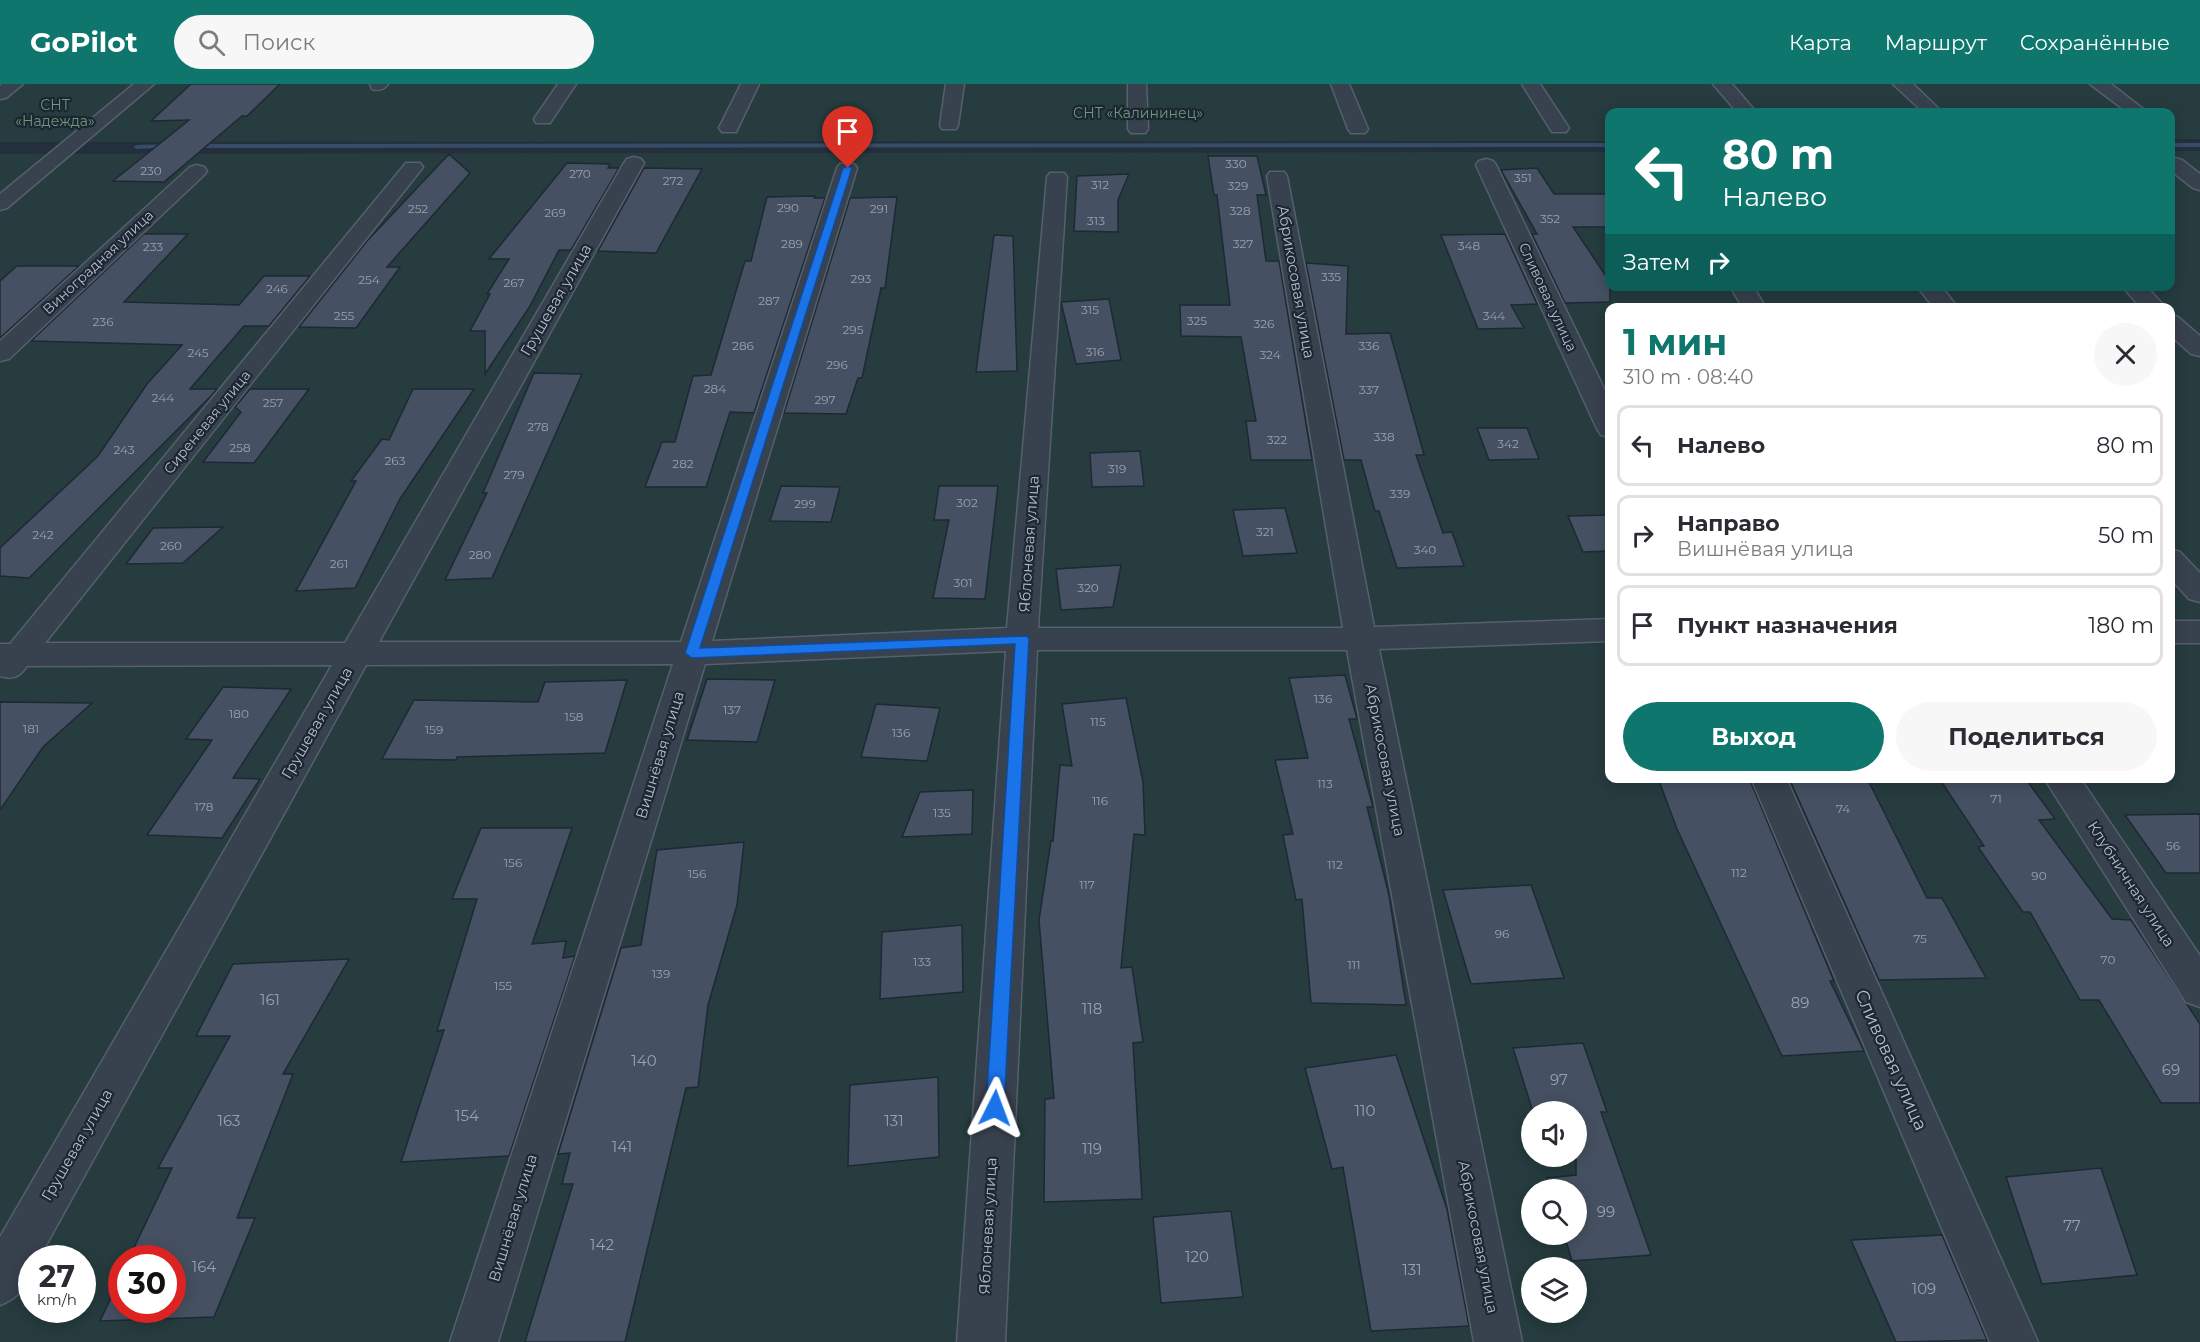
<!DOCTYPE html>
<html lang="ru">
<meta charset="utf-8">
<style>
body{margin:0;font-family:Montserrat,sans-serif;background:#f7f7f7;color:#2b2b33;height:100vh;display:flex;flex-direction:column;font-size:22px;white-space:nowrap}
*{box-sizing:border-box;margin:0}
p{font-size:20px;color:#7c7c81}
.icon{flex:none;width:33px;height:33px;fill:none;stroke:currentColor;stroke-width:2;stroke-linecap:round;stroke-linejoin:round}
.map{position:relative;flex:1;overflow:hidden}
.side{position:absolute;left:1605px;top:219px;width:570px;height:480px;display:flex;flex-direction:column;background:#fff;border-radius:12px;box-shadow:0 3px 15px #0003}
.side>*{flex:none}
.top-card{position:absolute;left:1605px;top:24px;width:570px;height:183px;border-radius:12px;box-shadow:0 3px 15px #0003;background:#0f766e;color:#fff;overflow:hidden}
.tools{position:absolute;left:1521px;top:1017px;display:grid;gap:12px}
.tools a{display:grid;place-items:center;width:66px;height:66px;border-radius:50%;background:#fff;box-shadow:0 3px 15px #0003;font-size:30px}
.speed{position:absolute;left:18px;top:1161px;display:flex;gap:12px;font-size:30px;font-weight:700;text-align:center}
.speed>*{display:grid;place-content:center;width:78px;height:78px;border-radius:50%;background:#fff;box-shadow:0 3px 15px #0003;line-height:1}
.speed small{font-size:15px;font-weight:400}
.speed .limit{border:9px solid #d22;background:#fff;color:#111}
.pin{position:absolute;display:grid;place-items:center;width:51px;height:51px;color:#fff;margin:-62px -26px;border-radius:50% 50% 50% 0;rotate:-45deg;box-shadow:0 0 6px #0007}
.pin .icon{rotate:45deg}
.me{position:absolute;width:66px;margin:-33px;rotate:3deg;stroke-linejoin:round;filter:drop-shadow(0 0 4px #0008)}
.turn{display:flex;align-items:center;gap:21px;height:126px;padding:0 18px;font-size:27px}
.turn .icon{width:78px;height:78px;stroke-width:2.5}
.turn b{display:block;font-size:42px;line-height:51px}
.then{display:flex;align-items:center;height:57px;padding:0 18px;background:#0003;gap:12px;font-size:22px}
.round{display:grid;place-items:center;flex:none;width:63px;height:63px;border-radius:32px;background:#f7f7f7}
.headline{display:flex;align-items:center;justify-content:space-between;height:102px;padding:0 18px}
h1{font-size:36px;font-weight:700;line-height:45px;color:#0f766e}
.cta{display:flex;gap:12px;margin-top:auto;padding:12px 18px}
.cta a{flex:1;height:69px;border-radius:36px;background:#0f766e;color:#fff;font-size:24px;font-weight:700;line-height:69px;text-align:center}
.cta a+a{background:#f7f7f7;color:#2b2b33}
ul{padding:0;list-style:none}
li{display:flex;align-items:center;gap:18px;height:81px;margin:0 12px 9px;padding:0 6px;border:3px solid #e1e1e2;border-radius:12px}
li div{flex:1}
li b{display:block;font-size:22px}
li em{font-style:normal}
header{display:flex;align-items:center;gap:36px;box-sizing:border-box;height:84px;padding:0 30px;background:#0f766e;color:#fff}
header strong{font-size:28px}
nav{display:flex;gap:33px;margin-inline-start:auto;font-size:21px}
.search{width:420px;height:54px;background:#f7f7f7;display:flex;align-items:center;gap:15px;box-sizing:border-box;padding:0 21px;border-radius:33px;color:#7c7c81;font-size:22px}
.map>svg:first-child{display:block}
.green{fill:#263c3f;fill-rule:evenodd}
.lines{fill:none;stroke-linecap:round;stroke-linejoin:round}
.stream{fill:#394c67;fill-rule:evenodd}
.building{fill:#455162;stroke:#1f2835;stroke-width:1.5}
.minor-casing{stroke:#565f6c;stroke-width:3}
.tertiary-casing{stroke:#565f6c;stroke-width:3}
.minor{fill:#38414e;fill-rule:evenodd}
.tertiary{fill:#38414e;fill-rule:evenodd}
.route{fill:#1a73e8;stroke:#114b97;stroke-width:1.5}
.labels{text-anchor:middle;stroke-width:4.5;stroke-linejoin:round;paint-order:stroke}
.number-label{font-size:12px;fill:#98a1af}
.far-park-label{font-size:14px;fill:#6b9a76;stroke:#1d2633}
.far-street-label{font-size:14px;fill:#b4bcc9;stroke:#1d2633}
.street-label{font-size:15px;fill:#b4bcc9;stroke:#1d2633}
.near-number-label{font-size:15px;fill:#98a1af}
.near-street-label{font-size:18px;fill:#b4bcc9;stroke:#1d2633}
</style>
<header>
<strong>GoPilot</strong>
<div class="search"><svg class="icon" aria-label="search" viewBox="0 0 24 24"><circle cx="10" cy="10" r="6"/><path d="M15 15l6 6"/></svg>Поиск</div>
<nav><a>Карта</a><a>Маршрут</a><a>Сохранённые</a></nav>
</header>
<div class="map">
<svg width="2200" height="1258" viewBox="0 0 2200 1258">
<rect width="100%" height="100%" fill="#242f3e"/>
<path class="green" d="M0,0H2200V55H2171L2170,28H1610L1609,57L0,58Z
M2171,67H2200V1258H0V70L1609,68L1610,202H2170ZM1610,224H2170V694H1610ZM1532,1028H1576V1072H1532ZM1532,1106H1576V1150H1532ZM32,1174H82V1226H32ZM122,1174H172V1226H122ZM1532,1184H1576V1228H1532Z"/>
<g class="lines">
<path class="stream" d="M1610,59V63L192,64L188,62L192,60Z
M2170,59H2200V63H2170Z
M171,60L173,61V63L137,65L133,63L137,61Z"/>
</g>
<path class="building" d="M191,0H280L247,32H242L164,98L113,97L189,36L151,37Z
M449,70L470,89L387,183H400L356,244L299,243L367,157Z
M1208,72H1257L1266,111H1257L1266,177H1279L1312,376H1251L1246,337H1256L1241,253L1181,252L1180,221H1230L1217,111H1214Z
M567,79L610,80L608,84H619L571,166H559L530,222L485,290V247H470L490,210H487L509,175H489Z
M644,84L702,85L656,169L598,167Z
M1537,84L1554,110H1610V143H1573L1610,198V218L1565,219L1532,150H1537L1501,86Z
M1129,90L1118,116V148L1074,147L1077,92Z
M815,112L814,114H825L754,329L730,328L706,403H645L662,358H675L693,292L711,291L745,177H751L767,113Z
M897,113L885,204H881L862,294H858L846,330L784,329L850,114Z
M144,150H188L124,218L239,221L264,192H310L269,242H244L190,305H217L212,311L29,494L0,492V464L98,372L147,300L182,261L31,257Z
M1505,150L1537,220L1511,221L1524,244L1478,245L1441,151Z
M994,151L1013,152L1017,287L976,288Z
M1306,179L1348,182L1346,250L1390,249L1424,371H1416L1443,449L1452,448L1464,482L1397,484L1379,427H1375L1361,376H1344Z
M17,182H79L0,254V197Z
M1109,215L1121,276L1076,280L1061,218Z
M534,289L582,290L492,494L445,496L487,409H483Z
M250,305H309L254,379L203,378L241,328L235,323Z
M413,305H474L400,415L355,504L296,507L356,397H351L382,355L389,356Z
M1477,344H1527L1539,375L1489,376Z
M1140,367L1144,402L1092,403L1090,369Z
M781,402L840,403L831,438L770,437Z
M939,402H998L985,515L933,514L949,436H934Z
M1285,424L1297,469L1243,472L1233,426Z
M1610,431V467L1583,468L1568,432Z
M223,443L183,479L126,480L153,444Z
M1121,481L1113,523L1061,526L1056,485Z
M1345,591L1357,635H1349L1373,723H1367L1389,811L1406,921L1311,919L1302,815L1296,816L1283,751L1293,750L1275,676L1308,674L1289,594Z
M707,595L775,596L757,658L687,656Z
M627,596L605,669L457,673L456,676L382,675L414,616L538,618L545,598Z
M223,603L291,605L233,694L260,695L222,754L147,751L212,656L186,655Z
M1126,614L1143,698L1145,751L1134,750L1121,884L1132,883L1143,958L1133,959L1142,1115L1044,1118L1045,1015L1054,1014L1039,836L1051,757H1053L1060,681L1072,682L1062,620Z
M0,618L92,619L43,663L0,726Z
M876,620L940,624L927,677L861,673Z
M1658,694H1749L1834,897H1830L1864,967L1782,972L1677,745Z
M1789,694H1867L1927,814H1942L1986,894L1879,896Z
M1939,694H2025L2055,735L2039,736L2112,835L2131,836L2200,940V1019H2161L2099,916H2080L2030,828H2023L1978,763L1984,762Z
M973,706L972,750L902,753L920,708Z
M2200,730V789H2166L2125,731Z
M481,744H572L532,860L566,857L563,874L575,872L509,1072L401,1078L444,946L437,947L477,815H452Z
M744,758L737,821L708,921L698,1003L686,1004L625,1258H525L573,1100H562L570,1069L558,1070L621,864L641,861L657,766Z
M1531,801L1564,894L1471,900L1443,806Z
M962,841L963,908L880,915L882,848Z
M349,875L283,990H293L237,1134H255L214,1233L100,1237L122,1191V1226H172V1174H129L172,1084H158L230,952H196L233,880Z
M1583,959L1607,1028H1601L1651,1171L1572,1177L1564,1150H1576V1106H1550L1547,1094L1576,1091V1028H1533L1513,964Z
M1396,971L1447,1125L1469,1242L1371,1247L1343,1083L1332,1085L1305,984Z
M938,993L939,1073L848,1082L850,1001Z
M2101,1084L2137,1191L2042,1200L2006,1093Z
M1231,1127L1243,1213L1161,1219L1153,1133Z
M1942,1151L1987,1256L1896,1258L1851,1156Z"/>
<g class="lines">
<defs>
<path id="minor" d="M2,0H23L6,14L0,15V2Z
M370,0H388C384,6 379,7 372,5Z
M558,0H576L550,39H536L534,35Z
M741,0H759L736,48H722L719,44Z
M946,0H964L958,41L956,45H942L940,41Z
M1128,0H1146L1148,45L1145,49H1131L1128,45Z
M1331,0H1349L1368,45L1365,49H1351L1348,45Z
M1522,0H1540L1569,44L1566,48H1552Z
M1713,0H1732L1756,28H1737Z
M1893,0H1913L1942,28H1923Z
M2090,0H2111L2147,28H2127Z
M634,73L641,75L644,79L379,558H681L837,84L840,80H854L857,84L712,557L1007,544L1047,93L1050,89H1064L1067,93L1038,544H1343L1267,92L1270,88H1284L1287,92L1374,543L1610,535V557L1379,565L1522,1258H1474L1347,566H1037L1005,1258H957L1006,567L705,580L498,1258H450L673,580L366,581L39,1174H32C32,1198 21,1213 0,1221V1153L332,581L27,582C19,593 13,596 0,592V560H10L406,79H420L423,83L420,87L45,559H345L624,79L627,75Z
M2175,74L2182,76L2200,90V106L2193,104L2170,86V75Z
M1486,75L1493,77L1496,81L1610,317V353L1601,351L1597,345L1476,81L1479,77Z
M197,81L204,83L207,87L204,91L9,275L0,277V257L190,83Z
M1730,202H1753L1766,224H1743Z
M1917,202H1941L1958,224H1934Z
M2122,202H2146L2166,224H2141Z
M2170,231L2178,233L2200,252V272L2191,270L2170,251Z
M2170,465L2180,468L2200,489V518L2189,515L2170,494Z
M2170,537H2200V559H2170Z
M1751,694H1786L2038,1258H1990Z
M2044,694H2080L2200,872V923L2186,918Z"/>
<path id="tertiary" d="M134,0H154L7,124L0,126V110Z"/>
</defs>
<use href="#minor" class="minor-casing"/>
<use href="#tertiary" class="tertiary-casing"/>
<use href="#minor" class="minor"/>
<use href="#tertiary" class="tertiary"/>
</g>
<path class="route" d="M848,82L852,84L700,564L1027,552L1029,555L1004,1024L1001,1030L995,1032L989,1030L986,1024L1015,560L692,574L685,569L843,84Z"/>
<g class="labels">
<g class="number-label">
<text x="1236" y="84">330</text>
<text x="151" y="91">230</text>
<text x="580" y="94">270</text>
<text x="1523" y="98">351</text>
<text x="673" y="101">272</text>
<text x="1100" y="105">312</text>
<text x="1238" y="106">329</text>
<text x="788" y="128">290</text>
<text x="418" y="129">252</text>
<text x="879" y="129">291</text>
<text x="1240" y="131">328</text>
<text x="555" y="133">269</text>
<text x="1550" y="139">352</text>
<text x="1096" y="141">313</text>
<text x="792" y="164">289</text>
<text x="1243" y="164">327</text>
<text x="1469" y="166">348</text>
<text x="153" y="167">233</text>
<text x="1331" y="197">335</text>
<text x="861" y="199">293</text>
<text x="369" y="200">254</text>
<text x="514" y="203">267</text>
<text x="277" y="209">246</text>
<text x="769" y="221">287</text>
<text x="1090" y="230">315</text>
<text x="344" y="236">255</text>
<text x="1494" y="236">344</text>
<text x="1197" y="241">325</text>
<text x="103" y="242">236</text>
<text x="1264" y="244">326</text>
<text x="853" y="250">295</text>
<text x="743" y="266">286</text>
<text x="1369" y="266">336</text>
<text x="1095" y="272">316</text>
<text x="198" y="273">245</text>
<text x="1270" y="275">324</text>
<text x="837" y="285">296</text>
<text x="715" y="309">284</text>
<text x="1369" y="310">337</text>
<text x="163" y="318">244</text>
<text x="825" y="320">297</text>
<text x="273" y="323">257</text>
<text x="538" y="347">278</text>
<text x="1384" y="357">338</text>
<text x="1277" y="360">322</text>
<text x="1508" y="364">342</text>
<text x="240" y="368">258</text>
<text x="124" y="370">243</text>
<text x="395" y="381">263</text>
<text x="683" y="384">282</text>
<text x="1117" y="389">319</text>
<text x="514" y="395">279</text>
<text x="1400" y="414">339</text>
<text x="967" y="423">302</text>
<text x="805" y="424">299</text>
<text x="1265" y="452">321</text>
<text x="43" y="455">242</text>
<text x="171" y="466">260</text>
<text x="1425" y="470">340</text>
<text x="480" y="475">280</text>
<text x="339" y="484">261</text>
<text x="963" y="503">301</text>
<text x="1088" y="508">320</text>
<text x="1323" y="619">136</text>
<text x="732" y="630">137</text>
<text x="239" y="634">180</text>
<text x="574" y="637">158</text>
<text x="1098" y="642">115</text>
<text x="31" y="649">181</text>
<text x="434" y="650">159</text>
<text x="901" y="653">136</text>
<text x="1325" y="704">113</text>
<text x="1996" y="719">71</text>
<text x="1100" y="721">116</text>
<text x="204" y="727">178</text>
<text x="1843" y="729">74</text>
<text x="942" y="733">135</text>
<text x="2173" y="766">56</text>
<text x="513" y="783">156</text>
<text x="1335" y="785">112</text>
<text x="1739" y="793">112</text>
<text x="697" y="794">156</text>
<text x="2039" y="796">90</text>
<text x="1087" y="805">117</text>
<text x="1502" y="854">96</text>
<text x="1920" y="859">75</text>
<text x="2108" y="880">70</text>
<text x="922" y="882">133</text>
<text x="1354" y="885">111</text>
<text x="661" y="894">139</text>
<text x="503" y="906">155</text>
</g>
<g class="far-park-label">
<text x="55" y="26">СНТ<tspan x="55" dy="16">«Надежда»</tspan></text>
<text x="1138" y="34">СНТ «Калининец»</text>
</g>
<g class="far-street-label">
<text transform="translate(98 178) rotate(-43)" y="5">Виноградная улица</text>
<text transform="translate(1548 213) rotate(65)" y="5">Сливовая улица</text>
<text transform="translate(207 338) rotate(-51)" y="5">Сиреневая улица</text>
</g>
<g class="street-label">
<text transform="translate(1296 198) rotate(80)" y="5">Абрикосовая улица</text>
<text transform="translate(556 216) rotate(-60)" y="5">Грушевая улица</text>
<text transform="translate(1029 460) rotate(-86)" y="5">Яблоневая улица</text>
<text transform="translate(317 639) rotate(-60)" y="5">Грушевая улица</text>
<text transform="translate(660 671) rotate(-73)" y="5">Вишнёвая улица</text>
<text transform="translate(1385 676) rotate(79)" y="5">Абрикосовая улица</text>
<text transform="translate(2131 800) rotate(57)" y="5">Клубничная улица</text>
<text transform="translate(77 1061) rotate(-60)" y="5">Грушевая улица</text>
<text transform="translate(513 1134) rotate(-73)" y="5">Вишнёвая улица</text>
<text transform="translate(988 1142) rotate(-87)" y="5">Яблоневая улица</text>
<text transform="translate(1478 1153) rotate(79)" y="5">Абрикосовая улица</text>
</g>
<g class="near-number-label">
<text x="270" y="921">161</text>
<text x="1800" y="924">89</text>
<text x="1092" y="930">118</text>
<text x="644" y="982">140</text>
<text x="2171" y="991">69</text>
<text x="1559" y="1001">97</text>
<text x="1365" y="1032">110</text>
<text x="467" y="1037">154</text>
<text x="229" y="1042">163</text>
<text x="894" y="1042">131</text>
<text x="622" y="1068">141</text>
<text x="1092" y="1070">119</text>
<text x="1606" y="1133">99</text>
<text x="2072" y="1147">77</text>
<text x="602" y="1166">142</text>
<text x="1197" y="1178">120</text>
<text x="204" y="1188">164</text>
<text x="1412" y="1191">131</text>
<text x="1924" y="1210">109</text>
</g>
<g class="near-street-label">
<text transform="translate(1891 976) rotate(66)" y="6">Сливовая улица</text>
</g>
</g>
</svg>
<div class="tools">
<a><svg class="icon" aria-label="sound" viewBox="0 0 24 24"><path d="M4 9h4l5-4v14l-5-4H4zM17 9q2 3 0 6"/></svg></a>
<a><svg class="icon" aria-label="search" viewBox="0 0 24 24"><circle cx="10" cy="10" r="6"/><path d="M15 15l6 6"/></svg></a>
<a><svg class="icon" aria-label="layers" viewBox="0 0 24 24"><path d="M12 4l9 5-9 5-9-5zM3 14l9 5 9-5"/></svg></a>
</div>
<div class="speed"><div>27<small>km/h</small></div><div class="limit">30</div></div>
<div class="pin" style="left:848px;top:84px;background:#d93025"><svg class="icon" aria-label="arrive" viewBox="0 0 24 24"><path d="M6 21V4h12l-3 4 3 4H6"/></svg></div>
<svg class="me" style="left:995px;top:1024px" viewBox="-20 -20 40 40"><path d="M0-17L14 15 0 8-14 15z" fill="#1a73e8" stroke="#fff" stroke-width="4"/></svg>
<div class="top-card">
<div class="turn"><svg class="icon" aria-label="left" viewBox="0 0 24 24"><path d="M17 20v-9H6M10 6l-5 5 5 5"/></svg><div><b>80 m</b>Налево</div></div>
<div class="then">Затем<svg class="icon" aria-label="right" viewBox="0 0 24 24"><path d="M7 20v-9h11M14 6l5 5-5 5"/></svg></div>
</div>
<section class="side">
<div class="headline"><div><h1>1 мин</h1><p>310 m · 08:40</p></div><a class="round"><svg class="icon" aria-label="close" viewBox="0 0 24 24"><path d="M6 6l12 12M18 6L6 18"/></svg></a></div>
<ul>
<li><svg class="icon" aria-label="left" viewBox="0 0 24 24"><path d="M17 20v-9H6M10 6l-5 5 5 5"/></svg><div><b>Налево</b></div><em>80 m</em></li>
<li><svg class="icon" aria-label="right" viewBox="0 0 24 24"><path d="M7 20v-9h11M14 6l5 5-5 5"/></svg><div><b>Направо</b><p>Вишнёвая улица</p></div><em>50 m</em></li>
<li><svg class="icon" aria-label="arrive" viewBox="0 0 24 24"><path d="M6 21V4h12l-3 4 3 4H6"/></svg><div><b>Пункт назначения</b></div><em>180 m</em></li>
</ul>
<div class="cta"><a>Выход</a><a>Поделиться</a></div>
</section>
</div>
